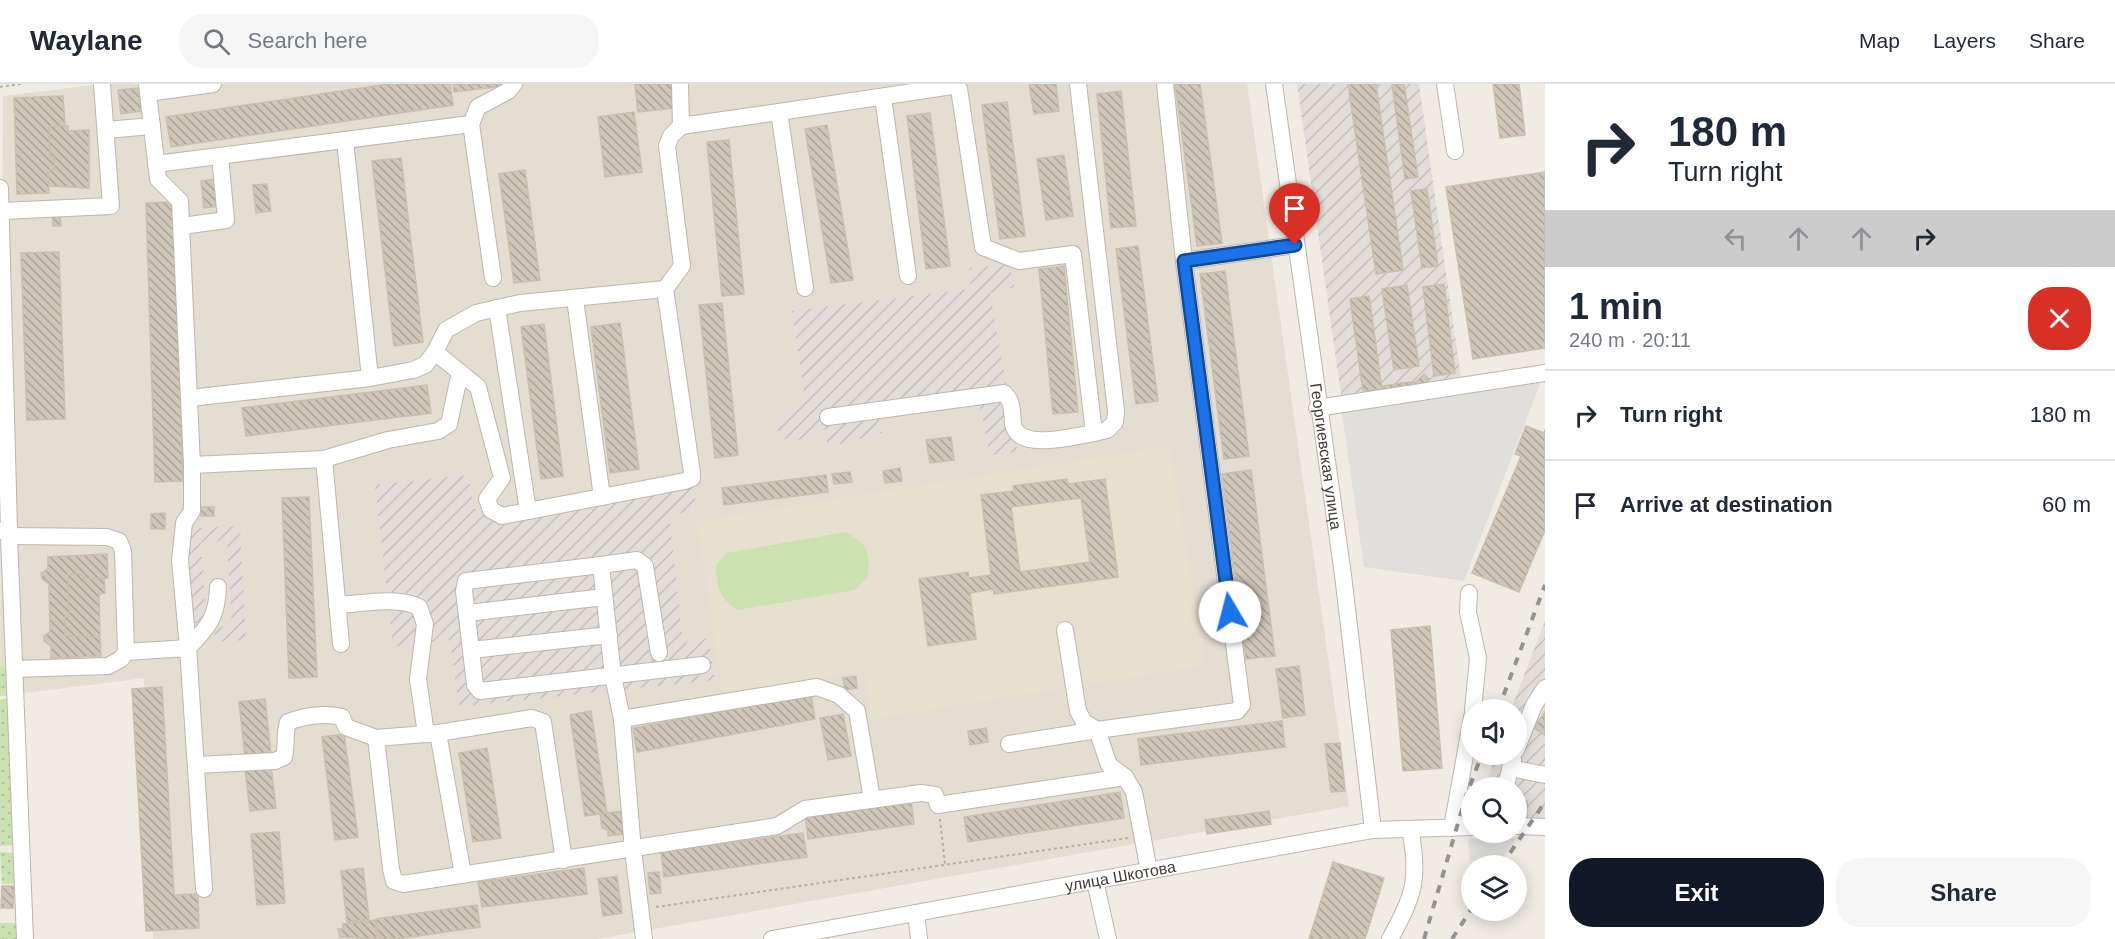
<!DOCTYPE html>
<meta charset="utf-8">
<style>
body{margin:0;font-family:Arial,sans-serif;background:#f6f6f7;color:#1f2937;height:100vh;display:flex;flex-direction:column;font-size:22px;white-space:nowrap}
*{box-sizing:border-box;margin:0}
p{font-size:20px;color:#747a83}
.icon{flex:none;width:33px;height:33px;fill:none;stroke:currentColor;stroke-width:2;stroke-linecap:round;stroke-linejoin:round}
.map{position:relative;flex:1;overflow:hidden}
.side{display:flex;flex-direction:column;background:#fff;width:570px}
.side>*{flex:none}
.hud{background:#fff;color:#1f2937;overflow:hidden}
.buttons{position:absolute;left:1461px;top:615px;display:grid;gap:12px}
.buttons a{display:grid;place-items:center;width:66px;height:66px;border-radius:50%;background:#fff;box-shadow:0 3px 15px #0003;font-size:30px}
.pin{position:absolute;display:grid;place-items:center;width:51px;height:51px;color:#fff;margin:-62px -26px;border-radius:50% 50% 50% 0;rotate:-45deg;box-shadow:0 0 6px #0007}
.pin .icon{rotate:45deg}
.me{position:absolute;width:66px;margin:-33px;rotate:352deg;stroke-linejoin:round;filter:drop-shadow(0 0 4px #0008)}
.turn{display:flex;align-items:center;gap:21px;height:126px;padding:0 24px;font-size:27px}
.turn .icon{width:78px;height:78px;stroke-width:2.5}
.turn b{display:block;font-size:42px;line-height:51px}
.lanes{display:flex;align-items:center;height:57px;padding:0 24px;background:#0003;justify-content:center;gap:30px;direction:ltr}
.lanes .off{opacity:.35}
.round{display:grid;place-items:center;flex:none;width:63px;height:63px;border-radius:24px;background:#f6f6f7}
.head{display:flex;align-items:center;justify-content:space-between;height:102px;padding:0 24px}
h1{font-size:36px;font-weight:700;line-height:45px}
.cta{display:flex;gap:12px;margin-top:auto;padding:12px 24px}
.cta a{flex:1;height:69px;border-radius:24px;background:#111827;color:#fff;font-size:24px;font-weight:700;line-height:69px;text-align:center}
.cta a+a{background:#f6f6f7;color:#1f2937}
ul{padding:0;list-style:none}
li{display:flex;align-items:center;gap:18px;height:90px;padding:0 24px;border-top:2px solid #e0e1e3}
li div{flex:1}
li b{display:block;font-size:22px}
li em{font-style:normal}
header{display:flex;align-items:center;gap:36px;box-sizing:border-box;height:84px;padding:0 30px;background:#fff;border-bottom:2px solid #e0e1e3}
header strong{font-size:28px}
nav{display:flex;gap:33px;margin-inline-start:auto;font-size:21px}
.search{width:420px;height:54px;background:#f6f6f7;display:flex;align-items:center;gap:15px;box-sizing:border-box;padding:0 21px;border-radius:24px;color:#747a83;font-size:22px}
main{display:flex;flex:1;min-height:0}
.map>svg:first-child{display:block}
.residential{fill:#e3ddd2}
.industrial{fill:url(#industrial-furrows)}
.education{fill:#e8e0cf}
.grass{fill:url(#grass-dots)}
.pitch{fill:#cce1b0}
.parking{fill:#e1dfdc}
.building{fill:url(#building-back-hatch);stroke:#cabfae;stroke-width:1.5;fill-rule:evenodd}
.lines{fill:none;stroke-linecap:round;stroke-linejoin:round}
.minor-casing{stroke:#bdb6aa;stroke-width:18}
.path{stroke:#baae9a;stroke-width:2;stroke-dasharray:3 3;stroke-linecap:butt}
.minor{stroke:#fff;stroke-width:16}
.rail{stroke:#939393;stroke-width:4;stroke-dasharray:8 8;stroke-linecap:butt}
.route-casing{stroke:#114b97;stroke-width:15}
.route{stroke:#1a73e8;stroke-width:10}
.labels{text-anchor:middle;stroke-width:4.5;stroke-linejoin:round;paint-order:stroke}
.street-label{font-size:16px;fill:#413c34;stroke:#fff}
</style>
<header>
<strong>Waylane</strong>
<div class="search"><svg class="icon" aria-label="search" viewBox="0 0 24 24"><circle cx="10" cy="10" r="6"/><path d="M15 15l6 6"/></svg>Search here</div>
<nav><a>Map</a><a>Layers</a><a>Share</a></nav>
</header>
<main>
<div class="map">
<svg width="1545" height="855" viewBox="0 0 1545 855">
<defs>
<pattern id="industrial-furrows" width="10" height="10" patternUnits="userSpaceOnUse" patternTransform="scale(1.5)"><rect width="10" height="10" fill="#e2ddd9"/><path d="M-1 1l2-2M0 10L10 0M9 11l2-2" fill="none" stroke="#c3bfbb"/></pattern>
<pattern id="grass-dots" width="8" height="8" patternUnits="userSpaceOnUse" patternTransform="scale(1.5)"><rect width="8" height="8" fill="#cce1b0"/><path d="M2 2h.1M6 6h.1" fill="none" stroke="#b0c298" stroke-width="1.8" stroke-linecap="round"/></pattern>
<pattern id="building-back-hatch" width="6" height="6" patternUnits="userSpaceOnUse" patternTransform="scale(1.5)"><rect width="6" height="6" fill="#d0c7ba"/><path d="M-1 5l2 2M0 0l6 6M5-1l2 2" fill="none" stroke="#aaa398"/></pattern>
</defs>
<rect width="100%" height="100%" fill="#f0ece4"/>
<path class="residential" d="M103,0H1247L1349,722L597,855H153L144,594L0,612L3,12Z"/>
<path class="industrial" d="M1297,0H1419L1462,301L1342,318Z
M1009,180L1014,203L990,209L1018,368L990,371L979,318L878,329L882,349L828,363L825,345L789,360L775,343L805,317L792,227L971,205L969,184Z
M468,391L474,425L694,401L696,427L669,431L683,559L708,554L715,596L459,623L450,556L393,563L375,401Z
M240,442L246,556L215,558L214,543L232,542L227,457L201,458L206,538L188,540L183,445Z
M1545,537V738L1517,736L1516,704H1486L1495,671L1516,670V626L1511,625Z"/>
<path class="education" d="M1169,362L1205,582L872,635L864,587L723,609L697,437Z"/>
<path class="grass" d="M0,580L7,587L9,612H0Z
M7,615L16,761L0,762V616Z
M0,768L15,769V800H2Z
M0,839H17L18,855H0Z"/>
<path class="pitch" d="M845,448C868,459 870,469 868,493L855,506L738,526C719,514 716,503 716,481L727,469Z"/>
<path class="parking" d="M1544,290L1464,497L1364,483L1341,323Z
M1517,754L1498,781H1485L1470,776L1468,755Z"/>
<path class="building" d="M388,0H450L453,21L171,63L166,33Z
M453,0H504V2L454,8Z
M635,0H672L675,24L638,28Z
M1029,0H1056L1059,27L1034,30Z
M1175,0H1200L1222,159L1197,162Z
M1348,0H1376L1403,186L1376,190Z
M1392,0H1404L1418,93L1405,95Z
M1493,0H1519L1525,51L1500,54Z
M139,4L142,27L121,30L118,6Z
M1121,7L1136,142L1111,144L1097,10Z
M63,12L65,42H49L50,73H54L55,85L48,86L49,109L17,110L14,14Z
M1007,18L1025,152L1000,155L982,21Z
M634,28L642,88L605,93L598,33Z
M930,29L950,182L926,185L907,32Z
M827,41L853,196L831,199L805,45Z
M49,42H68V47L89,46V104L49,102L48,86L55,85L54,73H50Z
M729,56L744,210L722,212L707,58Z
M1064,71L1073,132L1046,136L1037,75Z
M401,74L423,258L394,262L372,77Z
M525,86L540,196L514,199L499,90Z
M1545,88V264L1473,275L1446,103Z
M216,95L219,122L204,124L201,97Z
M267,100L271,127L256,129L253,101Z
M1427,105L1438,182L1422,184L1411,107Z
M174,118L183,397L155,398L146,119Z
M52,130H60L61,142H53Z
M1138,162L1158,317L1136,320L1116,165Z
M59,168L65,335L27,336L21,169Z
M1064,182L1078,328L1053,330L1039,185Z
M1225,187L1249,372L1224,375L1200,190Z
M1444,200L1455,289L1434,292L1423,203Z
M1407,201L1419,282L1394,286L1382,205Z
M1369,212L1382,305L1363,307L1350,215Z
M722,219L738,371L715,374L699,221Z
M620,239L639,385L610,389L591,243Z
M544,240L563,392L541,395L521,243Z
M1424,290L1429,295L1420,305L1414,300Z
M1413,298L1414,306L1402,307L1401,299Z
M1401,299L1402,307L1384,310L1383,302Z
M427,301L431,329L246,352L242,324Z
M1526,342L1544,349L1545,346V446L1519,508L1472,489L1521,372L1515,370Z
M951,353L954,376L930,379L926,356Z
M900,384L902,397L885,399L883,387Z
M1251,386L1275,572L1246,575L1222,390Z
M850,388L852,398L834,400L832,390Z
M826,391L828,408L724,421L722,404Z
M1067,395L1068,400L1105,395L1118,493L994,510L993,505L970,509L976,555L928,562L919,495L968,488L969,494L991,491L981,411L1014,407L1013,402ZM1081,414L1090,478L1020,488L1011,423Z
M309,413L317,593L289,594L282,414Z
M201,423H214V432H201Z
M165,429V445H151V430Z
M107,470L108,494L84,495V490H68L69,533H65V552L100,553L101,572L51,574V562L44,557V552L50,548L49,500L42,495L41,489L48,485V473Z
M68,490H84V495L104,494L105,509L99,510L100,553L65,552V533H69Z
M1430,542L1442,684L1403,687L1391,546Z
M1299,582L1305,631L1283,634L1276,585Z
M856,592L857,604L845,606L843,594Z
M162,603L174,811L198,810L199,844L146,847L132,605Z
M811,611L815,635L637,668L633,644Z
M265,615L271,670L245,673L239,618Z
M591,627L607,729L585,732L570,631Z
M1545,628V651L1534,644Z
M843,630L851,672L828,676L820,634Z
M1282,637L1285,663L1141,681L1138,655Z
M986,644L988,658L970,661L968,647Z
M344,650L358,753L335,756L322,653Z
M1340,659L1345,707L1331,708L1325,660Z
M487,664L501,754L473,758L459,669Z
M271,682L276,724L250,727L245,685Z
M1120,708L1124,734L968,758L964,733Z
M911,716L914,740L808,755L805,730Z
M1516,717H1527V735L1516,734Z
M622,727L624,750L608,752V746L602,744L600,730Z
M1269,727L1271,740L1207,750L1205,736Z
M279,748L285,819L257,821L251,750Z
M803,749L807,773L664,793L661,768Z
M1333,778L1384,794L1365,855H1309Z
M363,784L369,835L347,838L341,787Z
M584,784L587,810L482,823L478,798Z
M659,788L661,809L650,810L648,789Z
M617,792L622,829L603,832L598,795Z
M2,802H14L13,824H1Z
M477,821L480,843L397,855H379L376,835Z
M375,836L377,855L340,853L338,845H343V840Z"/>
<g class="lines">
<defs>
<g id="minor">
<path d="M147,0L158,95L180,117L192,381L324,375L341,560"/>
<path d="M1078,0L1116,327L1115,338L1107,346L1094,349"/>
<path d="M1165,0L1184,177L1295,161"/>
<path id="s1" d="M1274,0L1343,491L1373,746"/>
<path d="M1445,0L1455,67"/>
<path d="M148,9L213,0"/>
<path d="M883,13L908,192"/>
<path d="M779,28L952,2L959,5L983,163L1019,177L1073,170L1094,349C1075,352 1018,368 1013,340C1012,329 1013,317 1004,309L828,333"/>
<path d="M471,40L493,194"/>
<path d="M681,42L779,28L805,204"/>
<path d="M106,46L152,42"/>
<path d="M345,56L370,294"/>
<path d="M156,80L471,40L478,23L508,7L514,0"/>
<path d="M0,104L9,446"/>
<path d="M2,127L111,122L102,0"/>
<path d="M182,142L226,136L220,72"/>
<path d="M575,215L602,413"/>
<path d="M497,224L528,427"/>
<path d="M435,268L478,303L502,394L487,415L491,426L502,432L685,397L692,394V389L665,205"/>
<path d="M190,314L370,294L413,286L425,281L435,268L446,246L476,229L520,219L665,205L682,182L667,62L671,52L681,42L680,0"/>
<path d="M1317,324L1545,289"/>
<path d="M324,375L388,356L438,347L449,340L460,288"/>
<path d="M0,447L9,446V452L25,855"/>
<path d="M9,452L107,453L119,457L123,467L126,568"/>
<path d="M601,481L466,497L464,507L475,601L480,607L702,581"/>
<path d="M1469,509L1468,528L1478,574L1473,626"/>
<path d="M337,521C362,520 396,512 419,523L425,540L418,595L426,650"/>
<path d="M468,529L604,513"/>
<path d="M188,564L180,476L184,439L192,427V381"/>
<path d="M188,564C208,543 217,534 218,503"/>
<path d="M471,566L609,551"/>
<path d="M15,585L108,582L121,575L126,568L188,564L204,805"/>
<path d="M622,635L817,603L839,611L857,627L872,715"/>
<path d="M438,649L463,791"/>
<path d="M1009,660L1097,646L1084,638L1078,627L1065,546"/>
<path d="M1516,666L1534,621L1545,604"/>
<path d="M196,681L275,677L284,673C287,661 284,650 288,638C305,632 325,629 342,633L346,643L376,654"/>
<path d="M1510,684L1545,691"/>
<path d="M1505,704L1513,676"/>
<path d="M1516,742L1545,743"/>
<path d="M1452,744L1472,633"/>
<path d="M564,776L543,638L532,634L438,649L376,654L391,785L394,797L403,800L777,742L805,725L921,709L935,711L938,721L1125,693"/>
<path d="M1149,787L1134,708L1125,693L1109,681L1097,646L1237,627L1242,621L1184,177"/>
<path d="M1095,797L1108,855"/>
<path d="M916,829L919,855"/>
<path d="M644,855L633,766L622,635L613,592L601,481L637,476L645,482L659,569"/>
<path id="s2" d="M772,855L1373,746L1472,743"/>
<path d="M1390,855C1414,811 1420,795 1410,745"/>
</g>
</defs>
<use href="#minor" class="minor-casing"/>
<path class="path" d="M0,3L21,0
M940,735L945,780
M656,823L1128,754"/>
<use href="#minor" class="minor"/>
<path class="rail" d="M1498,626L1545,501
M1501,782L1545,718
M1424,855L1466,712L1482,670
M1452,855L1472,824"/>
</g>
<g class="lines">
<defs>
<path id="route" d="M1230,528L1184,177L1295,161"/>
</defs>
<use href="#route" class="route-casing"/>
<use href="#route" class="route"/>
</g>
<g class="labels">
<g class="street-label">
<text dy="6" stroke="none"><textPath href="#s1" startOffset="376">Георгиевская улица</textPath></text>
<text dy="6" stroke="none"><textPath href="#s2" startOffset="354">улица Шкотова</textPath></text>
</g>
</g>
</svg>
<div class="buttons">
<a><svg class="icon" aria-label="sound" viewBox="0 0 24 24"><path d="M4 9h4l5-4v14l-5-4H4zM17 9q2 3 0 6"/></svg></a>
<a><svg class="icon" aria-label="search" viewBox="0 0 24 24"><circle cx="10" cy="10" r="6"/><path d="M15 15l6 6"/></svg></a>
<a><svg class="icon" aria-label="layers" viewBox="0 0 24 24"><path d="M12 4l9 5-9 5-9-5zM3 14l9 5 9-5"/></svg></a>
</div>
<div class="pin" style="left:1295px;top:161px;background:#d93025"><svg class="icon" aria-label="arrive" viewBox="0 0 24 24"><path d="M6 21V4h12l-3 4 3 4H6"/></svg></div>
<svg class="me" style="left:1230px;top:528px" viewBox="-20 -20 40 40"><circle r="19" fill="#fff"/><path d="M0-13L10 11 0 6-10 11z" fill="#1a73e8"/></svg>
</div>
<section class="side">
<div class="hud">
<div class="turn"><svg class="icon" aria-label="right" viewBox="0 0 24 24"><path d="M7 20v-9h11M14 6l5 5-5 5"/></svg><div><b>180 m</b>Turn right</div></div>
<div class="lanes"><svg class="icon off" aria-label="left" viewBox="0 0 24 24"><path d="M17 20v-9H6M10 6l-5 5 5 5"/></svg><svg class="icon off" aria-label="ahead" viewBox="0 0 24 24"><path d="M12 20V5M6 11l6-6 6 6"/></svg><svg class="icon off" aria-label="ahead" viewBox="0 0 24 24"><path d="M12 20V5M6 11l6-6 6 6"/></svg><svg class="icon" aria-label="right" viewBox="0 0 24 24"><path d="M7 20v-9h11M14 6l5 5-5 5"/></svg></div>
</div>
<div class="head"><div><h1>1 min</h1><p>240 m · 20:11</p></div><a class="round" style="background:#d93025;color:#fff"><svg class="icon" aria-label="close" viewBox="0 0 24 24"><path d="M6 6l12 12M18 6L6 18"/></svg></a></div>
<ul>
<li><svg class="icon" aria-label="right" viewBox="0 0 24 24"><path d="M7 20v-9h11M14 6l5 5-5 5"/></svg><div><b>Turn right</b></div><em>180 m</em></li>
<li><svg class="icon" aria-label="arrive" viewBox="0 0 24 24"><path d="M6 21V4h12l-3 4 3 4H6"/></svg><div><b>Arrive at destination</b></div><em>60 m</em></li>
</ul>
<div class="cta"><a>Exit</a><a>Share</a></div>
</section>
</main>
